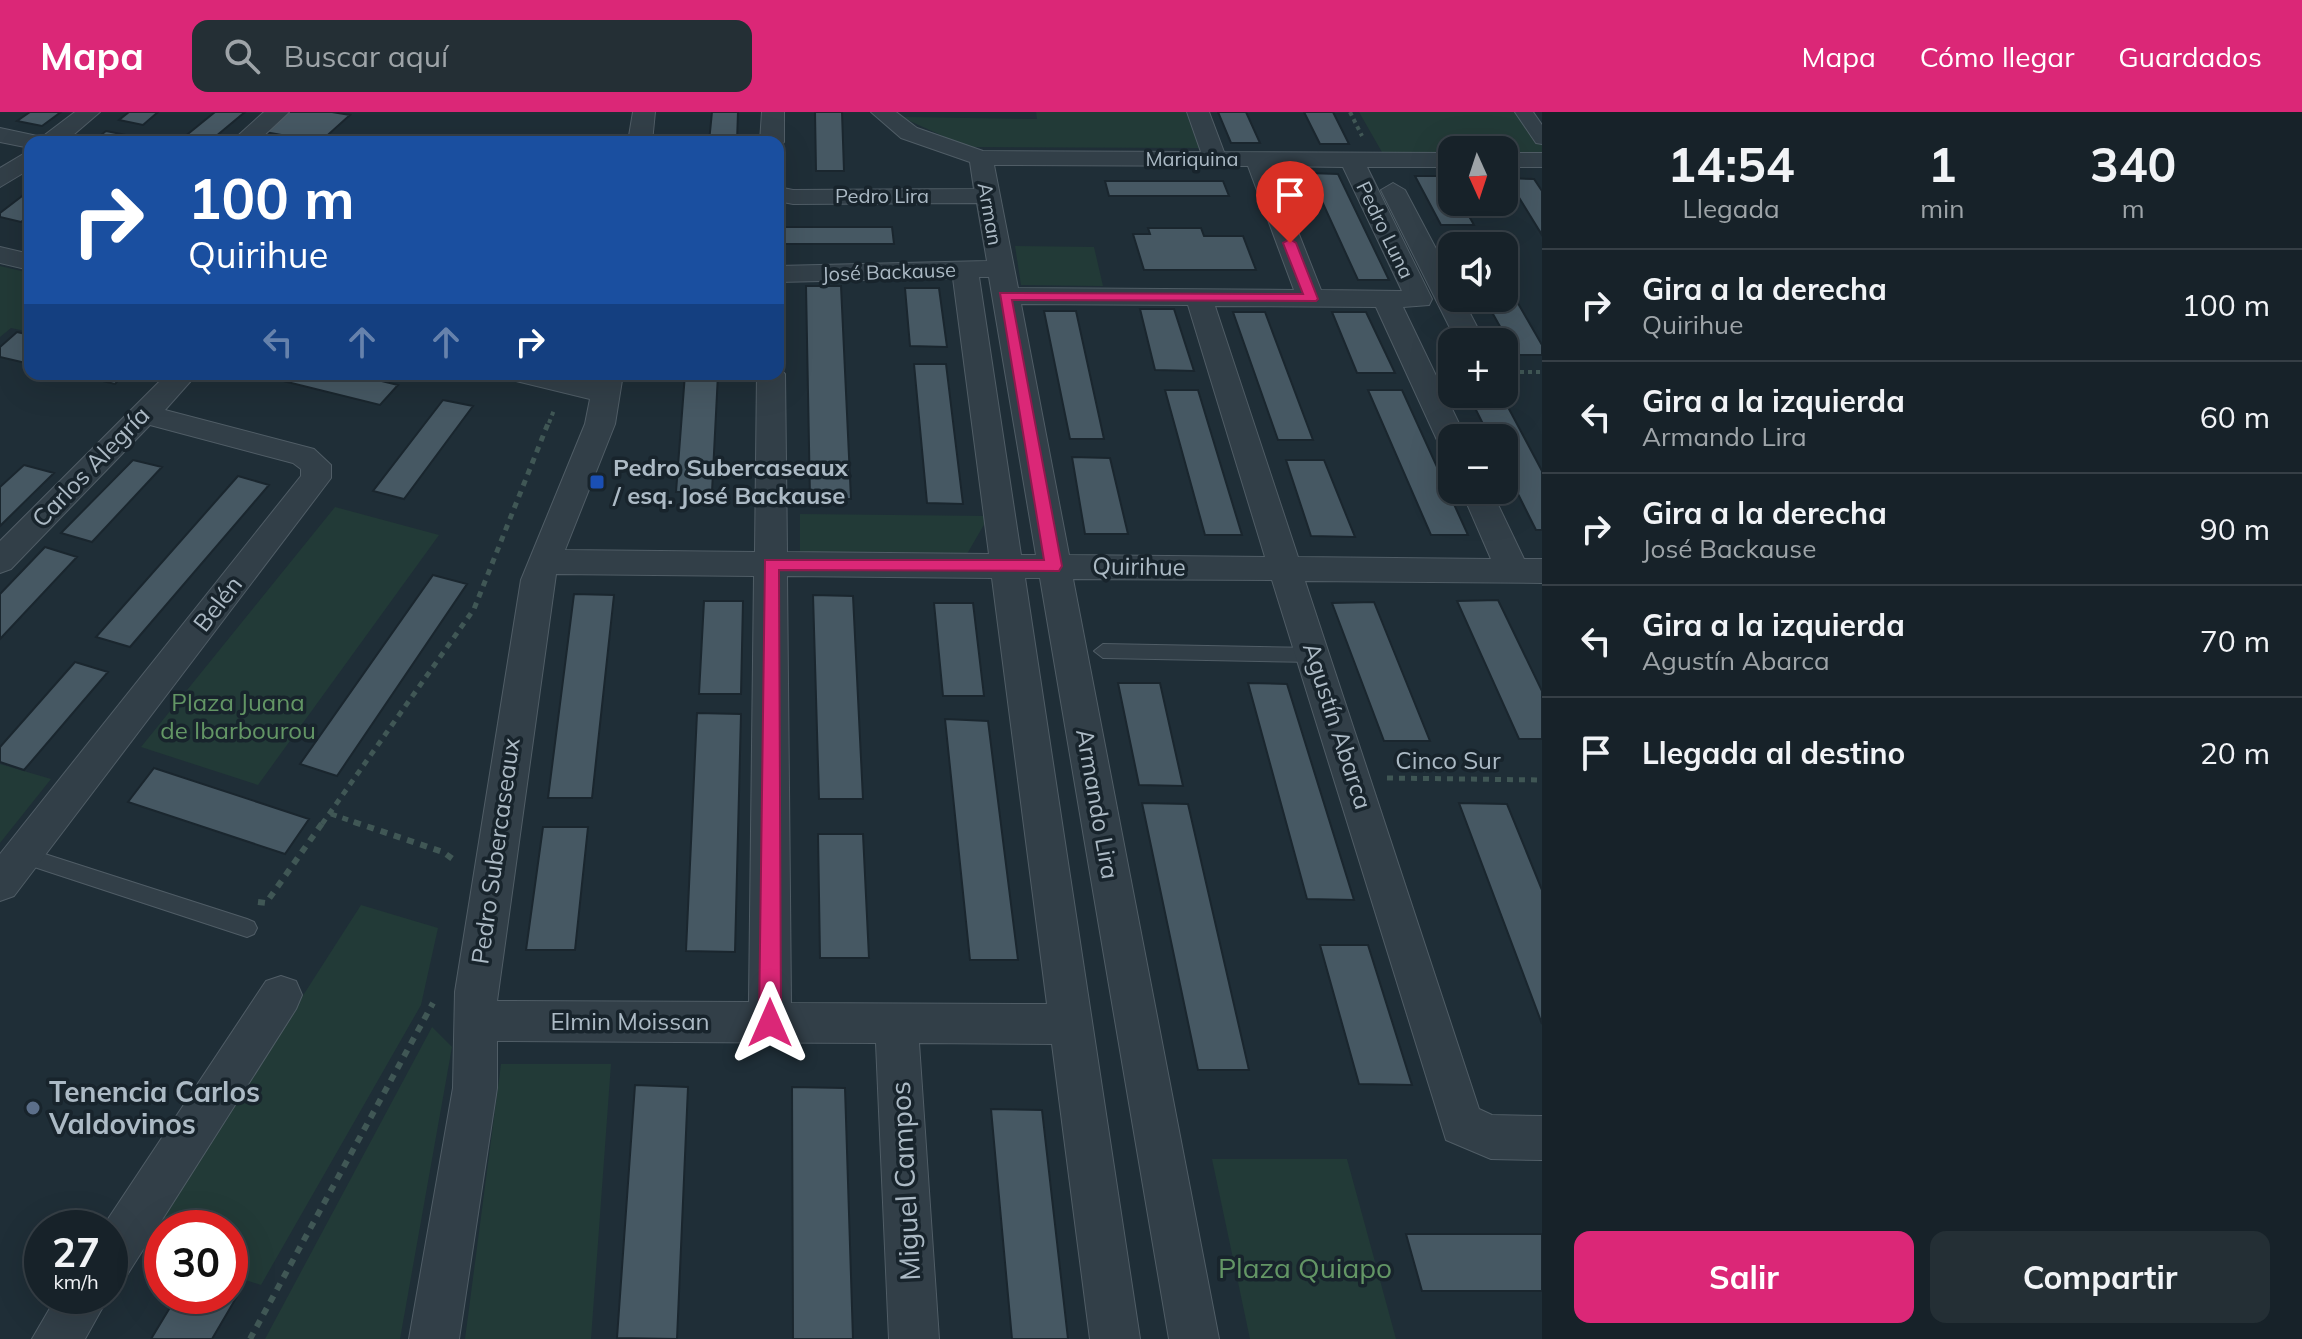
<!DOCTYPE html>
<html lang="es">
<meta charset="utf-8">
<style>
body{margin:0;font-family:Mulish,sans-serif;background:#242f35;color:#f1f3f6;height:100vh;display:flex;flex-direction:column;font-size:30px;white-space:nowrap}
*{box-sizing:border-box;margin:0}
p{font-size:26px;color:#9ea4a8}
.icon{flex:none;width:44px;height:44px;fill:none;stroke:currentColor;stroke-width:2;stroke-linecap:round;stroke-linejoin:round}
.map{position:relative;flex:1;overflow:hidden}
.details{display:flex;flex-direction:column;background:#172229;width:760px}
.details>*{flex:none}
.top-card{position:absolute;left:24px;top:24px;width:760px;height:244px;border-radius:16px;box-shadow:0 8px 32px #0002,0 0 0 2px #363f46;background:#1a4fa0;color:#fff;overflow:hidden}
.needle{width:52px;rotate:177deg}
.fabs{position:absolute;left:1438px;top:24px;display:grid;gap:16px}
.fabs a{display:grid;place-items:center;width:80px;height:80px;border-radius:16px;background:#172229;box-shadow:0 8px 32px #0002,0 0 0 2px #363f46;font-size:40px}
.speed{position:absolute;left:24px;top:1098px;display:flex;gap:16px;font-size:40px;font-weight:700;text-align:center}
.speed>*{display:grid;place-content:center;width:104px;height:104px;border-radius:50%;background:#172229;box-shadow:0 8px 32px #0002,0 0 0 2px #363f46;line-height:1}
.speed small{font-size:20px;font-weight:400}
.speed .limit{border:12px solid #d22;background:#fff;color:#111}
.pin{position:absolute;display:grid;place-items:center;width:68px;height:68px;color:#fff;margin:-82px -34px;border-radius:50% 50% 50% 0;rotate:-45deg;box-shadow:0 0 8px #0007}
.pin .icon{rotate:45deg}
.me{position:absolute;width:88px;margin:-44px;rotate:0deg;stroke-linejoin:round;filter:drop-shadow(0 0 6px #0008)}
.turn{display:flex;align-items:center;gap:28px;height:168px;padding:0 32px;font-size:36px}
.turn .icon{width:104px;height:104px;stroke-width:2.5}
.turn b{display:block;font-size:56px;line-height:68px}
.lanes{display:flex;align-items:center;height:76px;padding:0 32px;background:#0003;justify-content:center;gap:40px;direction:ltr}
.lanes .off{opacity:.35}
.eta{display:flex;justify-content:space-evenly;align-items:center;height:136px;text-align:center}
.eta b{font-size:48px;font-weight:700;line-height:56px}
.cta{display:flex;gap:16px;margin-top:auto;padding:16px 32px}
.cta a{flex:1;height:92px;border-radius:16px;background:#db2777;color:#fff;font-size:32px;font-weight:700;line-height:92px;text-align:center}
.cta a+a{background:#242f35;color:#f1f3f6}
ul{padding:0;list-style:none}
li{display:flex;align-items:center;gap:24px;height:112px;padding:0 32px;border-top:2px solid #363f46}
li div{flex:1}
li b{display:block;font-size:30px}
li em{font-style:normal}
header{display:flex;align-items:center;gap:48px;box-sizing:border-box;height:112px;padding:0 40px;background:#db2777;color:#fff}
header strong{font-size:38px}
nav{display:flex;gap:44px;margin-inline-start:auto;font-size:28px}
.search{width:560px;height:72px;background:#242f35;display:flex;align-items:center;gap:20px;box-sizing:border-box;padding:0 28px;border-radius:16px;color:#9ea4a8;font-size:30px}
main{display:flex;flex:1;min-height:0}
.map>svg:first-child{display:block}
.green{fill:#223a37}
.building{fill:#465863;stroke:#1a262e;stroke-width:2}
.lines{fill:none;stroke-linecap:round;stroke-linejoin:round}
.service-casing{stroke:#505d66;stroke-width:2}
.pedestrian-casing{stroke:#505d66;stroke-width:2}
.minor-casing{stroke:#505d66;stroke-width:2}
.path-far2{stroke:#405755;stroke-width:4;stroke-dasharray:4 4;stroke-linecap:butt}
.path-far1{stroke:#405755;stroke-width:5;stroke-dasharray:6 6;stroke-linecap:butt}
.path{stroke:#405755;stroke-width:6;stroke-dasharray:7 7;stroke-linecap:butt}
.service{fill:#323f48;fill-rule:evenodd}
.pedestrian{fill:#323f48;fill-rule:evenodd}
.minor{fill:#323f48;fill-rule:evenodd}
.route{fill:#db2777;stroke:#8e194d;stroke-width:2}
.transit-dot{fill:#1a4fb4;stroke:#18242c;stroke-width:3}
.service-dot{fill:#5c6f8a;stroke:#18242c;stroke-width:3}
.labels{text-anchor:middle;stroke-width:7;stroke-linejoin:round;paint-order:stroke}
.far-street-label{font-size:20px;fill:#acbac5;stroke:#18242c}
.street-label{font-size:24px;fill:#acbac5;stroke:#18242c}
.poi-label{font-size:24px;font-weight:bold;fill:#acbac5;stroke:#18242c;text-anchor:start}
.park-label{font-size:24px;fill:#639665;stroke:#18242c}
.near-poi-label{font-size:28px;font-weight:bold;fill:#acbac5;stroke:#18242c;text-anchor:start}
.near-street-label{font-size:28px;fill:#acbac5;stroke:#18242c}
.near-park-label{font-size:28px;fill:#639665;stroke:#18242c}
</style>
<header>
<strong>Mapa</strong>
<div class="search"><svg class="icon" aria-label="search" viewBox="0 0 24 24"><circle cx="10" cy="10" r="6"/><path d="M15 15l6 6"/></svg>Buscar aquí</div>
<nav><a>Mapa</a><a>Cómo llegar</a><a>Guardados</a></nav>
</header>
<main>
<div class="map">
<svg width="1542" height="1227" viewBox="0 0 1542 1227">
<rect width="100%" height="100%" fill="#1f2e37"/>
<path class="green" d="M1036,0H1186L1199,36L967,35L901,5L1037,7Z
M1359,0H1522L1542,27V41L1452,38V42H1383Z
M1015,134L1094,135L1103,174L1021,173Z
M0,154L30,161V220L11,216L0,225Z
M335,395L439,423L258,673L141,635Z
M800,402L989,404L967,442L800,440Z
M0,652L51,667L0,731Z
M361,793L438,816L421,893L261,1173L230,1163V1116H162V1140L143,1133Z
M432,915L452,935L400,1227H265Z
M501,952H611L591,1227H465Z
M1212,1047H1347L1396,1227H1250Z"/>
<path class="building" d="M30,0H61L42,14L17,9Z
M129,0H158L143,13L119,8Z
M215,0H245L209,30H178Z
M287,0H332L350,3L320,30L265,20Z
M712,0H738L737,30H709Z
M815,0H842L844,59H816Z
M1218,0H1246L1260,31H1231Z
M1304,0H1333L1349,32H1320Z
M106,19L131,24L123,30H92Z
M1309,61L1338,62L1389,168H1358Z
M1415,64H1445L1452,75V90H1461L1474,113H1441Z
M1507,66L1534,67L1542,79V123Z
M1105,69H1223L1229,84H1109Z
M30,78V103L21,110L0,105V101Z
M778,115H892L894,132H778Z
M1148,116H1201L1204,124H1243L1256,158H1144L1133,122H1150Z
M1504,167L1542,233V243H1516L1484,186H1504Z
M806,174H841L851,387H810Z
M905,176H939L947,235L910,234Z
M1140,197H1174L1194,259L1155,258Z
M1044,199H1076L1104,327H1070Z
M1233,200H1265L1313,328H1278Z
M1332,200H1366L1395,261H1357Z
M17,220L30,223V252L0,245V235Z
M914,252H946L963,392L927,391Z
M73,262H124L115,272Z
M353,262L398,273L380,293L259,263Z
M685,262H718L712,380H676Z
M1165,278H1198L1242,423H1205Z
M1368,278H1402L1468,423H1431Z
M1468,282H1501L1542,359V418H1536L1504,354V326H1490Z
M443,288L473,294L404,387L373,379Z
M1072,345L1110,346L1128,422H1085Z
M133,348L162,355L92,430L61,421Z
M1286,348H1324L1355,425L1311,424Z
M24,353L54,361L0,414V375Z
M238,364L269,373L130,535L96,525Z
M45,435L77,445L0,527V482Z
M433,463L467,472L337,664L300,652Z
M574,482L614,483L592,686H548Z
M813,483L853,484L863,687H819Z
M1498,488L1542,579V627H1519L1457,489Z
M704,489H743L741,582H699Z
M1374,490L1430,629H1384L1332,491Z
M934,491H973L984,584H943Z
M75,550L108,560L24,658L0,650V635Z
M1118,571H1160L1183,674L1139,673Z
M1248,571L1287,572L1354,788L1307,787Z
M697,601L741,602L735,840L686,839Z
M945,607L988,609L1018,848H970Z
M154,656L309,707L285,742L128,690Z
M1142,691L1188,692L1249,958H1198Z
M1459,691L1507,692L1542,778V912Z
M543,715H588L575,838H526Z
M818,722H863L869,846H820Z
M1320,833H1368L1412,973L1359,972Z
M635,973L688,975L677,1227L617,1226Z
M792,975L845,976L853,1227H793Z
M991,997L1042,998L1068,1227H1012Z
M1406,1122H1542V1179H1422Z
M230,1177L239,1181L212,1227H151L177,1184H230Z"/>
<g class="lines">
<defs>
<path id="service" d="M1103,532L1314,536L1323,543L1314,550L1103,546L1094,539Z
M23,735L247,807L254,810L257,816L254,822L247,825L16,749L13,743L16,737Z"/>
<path id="pedestrian" d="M1515,0H1533L1542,13V32L1536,31Z"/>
<path id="minor" d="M75,0H100L65,30H30V36L0,30V16L42,25Z
M264,0H289L257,30H231Z
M633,0H655L652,30H628Z
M762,0H784V30L780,35L778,30H760Z
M871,0H896L917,16L983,39L1201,40L1187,0H1209L1224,40L1452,41V55H1367L1432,187L1429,193L1403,195L1466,326H1452V338L1441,335L1437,328L1376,195L1215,194L1298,445L1491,447L1461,378H1491L1524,447H1542V471L1305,469L1479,997L1492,1003L1542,1004V1048L1491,1047L1446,1028L1272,468L1073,467L1219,1227H1169L1040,466H1025L1140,1227H1090L1052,932L919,931L939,1227H889L876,931L497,929V976L459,1227H409L453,976L455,880L521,468L585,312L590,287L512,268L508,262H562L593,269L595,262H623L615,312L565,438L755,440L757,262H778V255L785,262L787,440L989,442L953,166L778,170V154L987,149L977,91L793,92L778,89V75L793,78L974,77L970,50L901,26ZM994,53L1248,54L1294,178L1018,176ZM1272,54L1343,55L1402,179L1321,178ZM979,165H989L1036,443H1021ZM1021,192L1188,193L1265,445L1069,443ZM556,462L754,464L749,890L497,889ZM787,464L992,466L1047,892L791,891Z
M30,38V57L0,75V56Z
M1504,41H1542V55H1504Z
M1393,71L1405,78L1452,167V186H1462L1485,230H1457L1381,78Z
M0,135L30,142V158L0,151Z
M167,262H197L165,298L314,337L331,353V366L14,784L0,789V742L301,364V357L293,351L150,313L11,457L0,461V429Z
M281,864L296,869L302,883L296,897L127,1163L110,1170V1116H102L266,869Z
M57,1184H109L85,1227H32Z"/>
</defs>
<use href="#service" class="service-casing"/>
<use href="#pedestrian" class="pedestrian-casing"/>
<use href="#minor" class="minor-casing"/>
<path class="path-far2" d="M1350,0L1362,24
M1504,260H1542
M549,311L554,298"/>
<path class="path-far1" d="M1387,666L1542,668
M331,702L360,712
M322,712L474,497L549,309"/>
<path class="path" d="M354,710L443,740L457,750
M258,790L266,791L323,710
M250,1227L433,891"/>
<use href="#service" class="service"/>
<use href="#pedestrian" class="pedestrian"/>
<use href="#minor" class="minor"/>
</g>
<path class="route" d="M1290,127L1296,131L1318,187L1316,189L1012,188L1062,454L1059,459L779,458L781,911L778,918L770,921L763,918L759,911L765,448H1044L1000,181L1303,182L1283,131Z"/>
<rect class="transit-dot" x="589" y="362" width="16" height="16" rx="4"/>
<circle class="service-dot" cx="33" cy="996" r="8"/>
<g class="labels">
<g class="far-street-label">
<text x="1192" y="54">Mariquina</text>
<text x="882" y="91">Pedro Lira</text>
<text transform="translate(990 102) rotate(80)" y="7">Arman</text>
<text transform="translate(1385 118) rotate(64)" y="7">Pedro Luna</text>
<text transform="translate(889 160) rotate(-2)" y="7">José Backause</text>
</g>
<g class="street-label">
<text transform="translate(91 355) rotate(-46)" y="8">Carlos Alegría</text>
<text transform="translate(1139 455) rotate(1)" y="8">Quirihue</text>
<text transform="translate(218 492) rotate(-52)" y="8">Belén</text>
<text transform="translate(1337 614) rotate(72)" y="8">Agustín Abarca</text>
<text x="1448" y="657">Cinco Sur</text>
<text transform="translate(1097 692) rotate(80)" y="8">Armando Lira</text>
<text transform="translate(496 739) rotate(-82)" y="8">Pedro Subercaseaux</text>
<text x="630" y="918">Elmin Moissan</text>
</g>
<g class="poi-label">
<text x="613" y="364">Pedro Subercaseaux<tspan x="613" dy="28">/ esq. José Backause</tspan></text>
</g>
<g class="park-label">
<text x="238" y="599">Plaza Juana<tspan x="238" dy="28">de Ibarbourou</tspan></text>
</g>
<g class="near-poi-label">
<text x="49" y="990">Tenencia Carlos<tspan x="49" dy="32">Valdovinos</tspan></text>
</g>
<g class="near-street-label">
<text transform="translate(905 1069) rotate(-93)" y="10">Miguel Campos</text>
</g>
<g class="near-park-label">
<text x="1305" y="1166">Plaza Quiapo</text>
</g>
</g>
</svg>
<div class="fabs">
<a><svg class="needle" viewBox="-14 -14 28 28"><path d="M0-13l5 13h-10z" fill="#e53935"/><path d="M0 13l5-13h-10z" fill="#9ea4a8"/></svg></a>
<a><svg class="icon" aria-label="sound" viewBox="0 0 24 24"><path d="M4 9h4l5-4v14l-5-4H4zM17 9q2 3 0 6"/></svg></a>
<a>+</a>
<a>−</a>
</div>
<div class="speed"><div>27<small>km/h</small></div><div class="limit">30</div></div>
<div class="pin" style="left:1290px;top:131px;background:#d93025"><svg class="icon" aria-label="arrive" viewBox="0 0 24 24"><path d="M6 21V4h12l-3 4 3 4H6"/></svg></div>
<svg class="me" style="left:770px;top:911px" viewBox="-20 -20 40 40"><path d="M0-17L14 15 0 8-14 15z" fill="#db2777" stroke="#fff" stroke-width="4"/></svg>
<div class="top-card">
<div class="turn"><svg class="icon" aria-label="right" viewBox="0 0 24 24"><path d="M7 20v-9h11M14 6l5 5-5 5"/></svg><div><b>100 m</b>Quirihue</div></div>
<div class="lanes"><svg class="icon off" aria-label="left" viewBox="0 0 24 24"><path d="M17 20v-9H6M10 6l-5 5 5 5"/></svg><svg class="icon off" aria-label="ahead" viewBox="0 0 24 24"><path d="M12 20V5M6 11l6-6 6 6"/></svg><svg class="icon off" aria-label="ahead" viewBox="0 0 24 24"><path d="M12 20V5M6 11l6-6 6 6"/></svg><svg class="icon" aria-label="right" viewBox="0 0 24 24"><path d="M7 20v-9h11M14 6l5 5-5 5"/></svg></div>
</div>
</div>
<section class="details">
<div class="eta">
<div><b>14:54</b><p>Llegada</p></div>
<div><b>1</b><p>min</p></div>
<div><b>340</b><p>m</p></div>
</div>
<ul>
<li><svg class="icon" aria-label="right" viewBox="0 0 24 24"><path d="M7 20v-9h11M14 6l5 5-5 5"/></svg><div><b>Gira a la derecha</b><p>Quirihue</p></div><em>100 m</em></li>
<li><svg class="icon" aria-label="left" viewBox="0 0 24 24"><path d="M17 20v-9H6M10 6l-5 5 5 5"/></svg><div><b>Gira a la izquierda</b><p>Armando Lira</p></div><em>60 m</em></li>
<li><svg class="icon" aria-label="right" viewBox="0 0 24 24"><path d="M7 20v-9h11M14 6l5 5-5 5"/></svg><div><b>Gira a la derecha</b><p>José Backause</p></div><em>90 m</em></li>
<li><svg class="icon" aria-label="left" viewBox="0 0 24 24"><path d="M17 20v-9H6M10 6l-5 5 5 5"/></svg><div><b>Gira a la izquierda</b><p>Agustín Abarca</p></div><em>70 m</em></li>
<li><svg class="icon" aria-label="arrive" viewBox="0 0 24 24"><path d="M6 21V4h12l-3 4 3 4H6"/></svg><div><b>Llegada al destino</b></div><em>20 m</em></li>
</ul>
<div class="cta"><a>Salir</a><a>Compartir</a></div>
</section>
</main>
